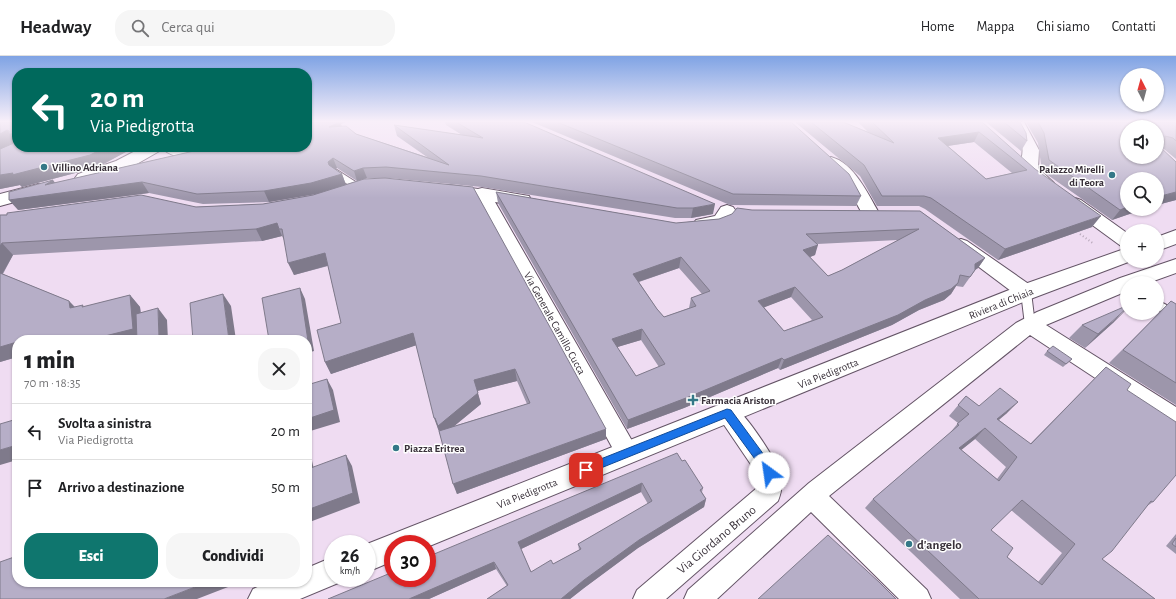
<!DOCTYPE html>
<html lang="it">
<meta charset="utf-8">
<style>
body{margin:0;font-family:"Alegreya Sans",sans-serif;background:#f6f6f6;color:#202124;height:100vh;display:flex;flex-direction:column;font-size:15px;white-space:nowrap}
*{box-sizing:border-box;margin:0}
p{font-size:13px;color:#757577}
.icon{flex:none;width:22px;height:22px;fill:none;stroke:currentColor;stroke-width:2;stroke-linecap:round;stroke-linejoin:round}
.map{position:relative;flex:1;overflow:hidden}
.drawer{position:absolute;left:12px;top:279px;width:300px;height:252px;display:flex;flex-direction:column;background:#fff;border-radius:16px;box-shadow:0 1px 3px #0004}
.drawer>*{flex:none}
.guide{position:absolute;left:12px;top:12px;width:300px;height:84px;border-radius:16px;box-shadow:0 1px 3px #0004;background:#00695c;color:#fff;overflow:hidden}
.needle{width:26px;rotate:354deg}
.buttons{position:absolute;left:1120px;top:12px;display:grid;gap:8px}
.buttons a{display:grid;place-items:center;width:44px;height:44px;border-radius:50%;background:#fff;box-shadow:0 1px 3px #0004;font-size:20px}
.speed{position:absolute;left:324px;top:479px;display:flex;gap:8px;font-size:20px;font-weight:700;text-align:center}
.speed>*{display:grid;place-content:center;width:52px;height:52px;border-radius:50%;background:#fff;box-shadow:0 1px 3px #0004;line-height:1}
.speed small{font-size:10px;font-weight:400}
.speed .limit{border:6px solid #d22;background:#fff;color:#111}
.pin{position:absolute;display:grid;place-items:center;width:34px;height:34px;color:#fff;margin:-17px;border-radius:8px;box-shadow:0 2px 6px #0006}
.me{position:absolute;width:44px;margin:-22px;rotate:329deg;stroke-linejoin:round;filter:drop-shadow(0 0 3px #0008)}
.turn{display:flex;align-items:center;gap:14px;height:84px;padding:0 12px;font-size:18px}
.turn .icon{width:52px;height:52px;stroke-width:2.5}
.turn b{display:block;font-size:28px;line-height:34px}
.round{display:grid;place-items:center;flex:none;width:42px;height:42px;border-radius:16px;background:#f6f6f6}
.head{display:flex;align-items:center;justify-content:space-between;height:68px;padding:0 12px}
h1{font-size:24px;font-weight:800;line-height:30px}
.primary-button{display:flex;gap:8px;margin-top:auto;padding:8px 12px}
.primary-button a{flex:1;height:46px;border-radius:16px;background:#0f766e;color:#fff;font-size:16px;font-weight:800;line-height:46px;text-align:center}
.primary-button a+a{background:#f6f6f6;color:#202124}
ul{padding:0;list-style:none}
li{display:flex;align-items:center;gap:12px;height:56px;padding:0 12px;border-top:1px solid #e0e0e0}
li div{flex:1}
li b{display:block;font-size:15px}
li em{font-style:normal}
header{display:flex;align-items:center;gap:24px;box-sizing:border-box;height:56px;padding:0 20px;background:#fff;border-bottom:1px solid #e0e0e0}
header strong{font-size:19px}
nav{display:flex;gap:22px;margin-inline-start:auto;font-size:14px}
.search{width:280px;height:36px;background:#f6f6f6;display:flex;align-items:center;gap:10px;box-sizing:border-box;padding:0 14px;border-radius:16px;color:#757577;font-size:15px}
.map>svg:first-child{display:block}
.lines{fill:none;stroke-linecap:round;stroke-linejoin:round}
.lane-casing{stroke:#645466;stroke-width:2}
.street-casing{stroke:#645466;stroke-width:2}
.secondary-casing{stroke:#645466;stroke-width:2}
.primary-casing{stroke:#645466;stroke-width:2}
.path{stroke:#b5a6b8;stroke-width:2;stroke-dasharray:1 2.5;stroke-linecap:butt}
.lane{fill:#fff;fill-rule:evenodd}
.street{fill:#fff;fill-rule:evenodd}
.secondary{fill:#fff;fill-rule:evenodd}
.primary{fill:#fff;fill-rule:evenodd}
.wall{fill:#9d96ab;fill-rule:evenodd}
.shaded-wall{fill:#7f7a8b}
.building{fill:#b6aec7;stroke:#7f7a8b;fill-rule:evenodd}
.route{fill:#1a73e8;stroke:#114b97}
.poi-dot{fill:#337887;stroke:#fff;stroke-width:1.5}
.labels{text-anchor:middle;stroke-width:3;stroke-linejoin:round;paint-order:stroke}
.poi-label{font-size:11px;font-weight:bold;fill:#383039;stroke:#fff;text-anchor:start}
.street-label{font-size:11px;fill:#383039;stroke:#fff}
.near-street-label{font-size:13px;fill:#383039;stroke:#fff}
.near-poi-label{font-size:13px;font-weight:bold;fill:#383039;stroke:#fff;text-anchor:start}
</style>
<header>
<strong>Headway</strong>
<div class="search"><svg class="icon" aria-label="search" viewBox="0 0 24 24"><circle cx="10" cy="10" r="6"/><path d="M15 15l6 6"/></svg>Cerca qui</div>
<nav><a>Home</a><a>Mappa</a><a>Chi siamo</a><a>Contatti</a></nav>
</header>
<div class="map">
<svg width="1176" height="543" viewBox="0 0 1176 543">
<rect width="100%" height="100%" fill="#efdcf2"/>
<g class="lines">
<defs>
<path id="lane" d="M337,114L362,130L363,132L362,134H356L334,119L333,117Z
M1026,232L1031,236L1035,269L1034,272H1026L1025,269L1021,236Z
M1157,244L1176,254V263L1157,253Z"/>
<path id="street" d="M1010,66H1024L1039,94L1038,112L1054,127L1052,131C1040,134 1023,122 1021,110C1020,103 1024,98 1022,91C1019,82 1014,74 1010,66Z
M831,101C854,107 868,138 879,157L876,161L870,163L864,161L846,128L823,106L825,103Z
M449,129L478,133L482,132L529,140L531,144L529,148L523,150L495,146L635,390L639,397L635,404L627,407L619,404L477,143L443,138L441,134L443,130Z
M1075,142L1081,144L1127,177V192L1121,190L1069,152L1067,148L1069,144Z
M727,149L733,151L736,155L727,168C718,173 706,175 696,172L693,168L696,164L715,160L721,151Z
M961,183L967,185L1033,231L1036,236L1033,241L1026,243L1019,241L955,193L952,189L955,185Z
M1176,203V217L1148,227H1127V235L1046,269L1176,351V373L1168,370L1030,279L829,440L927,534L931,543H899L811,456L717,543H684L688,534L809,427L1016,267L1037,256L1120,222Z
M727,348C730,348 733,349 735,351C749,363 777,404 781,421C783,429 781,437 778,445L666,543H633L637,534L758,431V421L754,413L716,357L719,350Z"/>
<path id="secondary" d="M143,91H206L210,95L207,99C193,102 175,104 163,93L128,113L90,126L84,128L78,126L75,122L78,118L116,105Z
M38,128L44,130L47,134L44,138L0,150V138Z"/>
<path id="primary" d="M1176,174V188L1157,195V181Z
M1127,192V205H1131L1033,242L427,491V488H393V505L367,516V488L1019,230Z
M333,501V522H344L343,525L300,543H248L253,533L269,526H307V512Z"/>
</defs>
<use href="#lane" class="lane-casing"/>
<use href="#street" class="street-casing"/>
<use href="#secondary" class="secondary-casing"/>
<use href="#primary" class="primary-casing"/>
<path class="path" d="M1080,178L1094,188"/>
<use href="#lane" class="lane"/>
<use href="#street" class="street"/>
<use href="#secondary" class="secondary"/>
<use href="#primary" class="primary"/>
</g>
<path class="wall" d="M0,66H17V91H135L98,111L22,131L20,129L0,133Z
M445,66H524L713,158L691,162H675L482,131L389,122H367L365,123L606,383L457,438L439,375L438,373L416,289L331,318L325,306L341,267L328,210L294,219L284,184L282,180L262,185L13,199L3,218L69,245L75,251H84L130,239L140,251L141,257L167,264L17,284V301L0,306V159L263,148L313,139L357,125L337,112L335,114L342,118L346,129L316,138L269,146L203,148L149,137L18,154L53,124L54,127L194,95L192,92L341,68L342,71L356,78L427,101L397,80L394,69L462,79L446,69ZM517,325L527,348L454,370L481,348L477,335Z
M532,66H791L861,140L856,150L730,149Z
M795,66H843L868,76L858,66H982L1092,171L998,204L925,153L919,150H877L860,120ZM974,86L1012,117L986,123L948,90Z
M986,66H1020L1027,85L1021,95Z
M1026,66H1129L1133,67L1134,66H1176V103L1164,93L1161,92L1176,106V144L1157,149V123L1127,153H1144L1112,164L1042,115L1038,87Z
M496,136L676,167L719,163L752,154L920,155L985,202L978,212L975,214L963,231L956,230L951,238L944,244L919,254L892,269L780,314L778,312L684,352L627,373L498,147ZM898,184L842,214L828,220L810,201L815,199L817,188ZM679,212L702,238L691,242L689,252L664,261L657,253L639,226ZM791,241L812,264L784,275L764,251ZM641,284L659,311L636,320L617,291Z
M1171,245L1176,248V349L1109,307Z
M1114,266L1085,292L1069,282L1082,269Z
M1047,295L1072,303L1063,311L1044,299Z
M1106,311L1127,334L1153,446L1147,450L1102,503L1155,543H960L865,452L873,443L949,378L958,367L949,360L966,340L979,350L1007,357L999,364L1030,388L1094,323ZM975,383L1006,411L997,423L961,394ZM1011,454L1062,497L1038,526L1007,501L991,474Z
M682,405L703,432L702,436L706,443L704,451L638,492L584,532L570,543H487L507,530L496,513L429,543H328ZM641,436L648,448L578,488L579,494L553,508L531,516L521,493Z
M1176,478V498L1166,490Z"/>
<path class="shaded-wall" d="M335,66H346L341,68L344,76L329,71Z
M7,74L16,86L0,94V78Z
M979,76L974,86L933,92L938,82Z
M106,91H135L98,111L22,131L20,129L0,133V119Z
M333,102L337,112L332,117L328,106Z
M363,112L367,122L357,125L354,115Z
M342,118L346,129L316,138L269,146L264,135Z
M53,124L61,135L142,126L149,137L18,154L9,144L45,129Z
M1176,136V144L1157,149V141Z
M715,148L713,158L691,162L693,152Z
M1127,151V153H1144L1112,164L1120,154Z
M1101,160L1092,171L998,204L1005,193Z
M277,167L279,173L282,180L262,185L256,173Z
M2,187L13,199L0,222V190Z
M818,189L815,199L800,205L803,194Z
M325,197L330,209L294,219L288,207Z
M681,201L679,212L632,228L633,218Z
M985,202L978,212L975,214L963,231L970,221L975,208Z
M958,227L951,238L944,244L919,254L892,269L780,314L784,304L925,244Z
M795,231L791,241L755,255L758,245Z
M300,232L305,243L314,295L307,297V285Z
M223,238L231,250L236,284H229Z
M130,239L140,251L143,284H93V283Z
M69,245L80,257L70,252Z
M158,252L167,264L168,284H159Z
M1127,253L1114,266L1085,292L1098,278Z
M642,273L641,284L611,293L612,283Z
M413,277L417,289L331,318L325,306Z
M37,280L41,284H24Z
M17,286V301L0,306V291Z
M782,302L778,312L684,352L627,373L628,364Z
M515,313L517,325L477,335L474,324Z
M327,323L333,334L340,366L307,376V363Z
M478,337L481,348L441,381L434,362Z
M1018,346L1007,357L987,373L997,363Z
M985,372L975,383L950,403L959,392Z
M606,373V383L457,438L453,428Z
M307,382L316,423L308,413L307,406Z
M17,389V404L0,409V394Z
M346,399L352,410L360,447L307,467V454Z
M642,427L641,436L519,494L518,486Z
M706,443L704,451L638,492L584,532L570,543H561L584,524L639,484Z
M494,506L496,513L429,543H409Z
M208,526H241L197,543H164Z"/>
<path class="building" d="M0,66H17V78H9V75L7,74L0,78Z
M307,66H340L329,71L346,70L356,78L449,109L394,69L483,82L456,66H524L715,148L693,152H677L481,120L386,111L363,112L354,115L333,102L328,106L329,109L342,118L311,127L264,135L197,138L142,126L9,144V136L53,124L45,129L194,95L192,92L195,91H307Z
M557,66H791L849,118L861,140L733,138Z
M811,66H843L894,87L872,66H982L1035,113L1101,160L1005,193L931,142L924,140H882L864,109ZM979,76L1027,114L986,123L938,82Z
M1004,66H1020L1026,77L1027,85Z
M1038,66H1129L1134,68L1136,66H1176V85L1173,82L1165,80L1164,89L1159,90L1176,106V136L1157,141V123H1127V151L1120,154L1049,104L1044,77ZM1127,71H1157V101H1127Z
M17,84V91H106L90,99L12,119L13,117L0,119V93L14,87Z
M385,122L473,131L606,373L453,428L439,375L530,347L515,313L474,324L478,337L438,370L435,362H434L413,277L325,306L317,274L341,267L325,197L288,207L282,173H279L277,167L256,173L2,187L0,190V159H7V157L141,139L196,151L263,148L313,139L364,123Z
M496,136L676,167L719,163L732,158L737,152L752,154L920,155L985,202L975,208V214L970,221L960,219L958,227L951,233L925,244L898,259L784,304L782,302L686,342L628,364ZM919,173L842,214L828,220L803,194L818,189L806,178ZM681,201L710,235L691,242L696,250L664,261L657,253L633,218ZM795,231L823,261L784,275L758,245ZM642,273L665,308L636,320L612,283Z
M0,217L69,245L70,252L83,249L82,251L130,239L133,273L93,283V284H36L37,280L24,284H17V286L0,291Z
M300,232L308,285H307V284H269L262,242Z
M223,238L229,284H193L190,247Z
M1171,245L1176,248V327L1123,294Z
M1126,250L1127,252L1098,278L1082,269Z
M158,252L159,284H137L136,258Z
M1053,290L1072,303L1066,308L1047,295Z
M1106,311L1131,328L1127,334L1176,366V419L1153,446L1151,445L1112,495L1102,503L1155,543H979L873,443L959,369L957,368L969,358L958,349L966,340L979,350L1000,332L1018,346L997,363L1031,388ZM985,372L1017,401L999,425L959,392ZM1022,444L1075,488L1042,529L1007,501L1013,492L991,474Z
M327,323L334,354L307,363V329Z
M17,363V389L0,394V368Z
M677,397L682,405L685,404L703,432L700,434L706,443L639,484L584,524L561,543H487L508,529L494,506L409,543H328L393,516V522H427V501ZM642,427L652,445L578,488L581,493L553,508L551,504L531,516L518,486Z
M346,399L353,437L307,454V406L308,413Z
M828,479L879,526L896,543H758Z
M1176,482V491L1172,488Z
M17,500V526H208L164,543H0V506Z"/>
<linearGradient id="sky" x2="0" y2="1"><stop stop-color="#7fa3e4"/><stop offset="0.46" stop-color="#f8eff9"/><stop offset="1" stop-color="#f8eff9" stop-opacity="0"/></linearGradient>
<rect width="1176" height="142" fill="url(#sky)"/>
<path class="route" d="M727,353L731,354L767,403L774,417L773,420L769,422L765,420L760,410L725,362L586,418L583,417L581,414L583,410Z"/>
<g class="poi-dot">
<circle cx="44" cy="111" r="4"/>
<circle cx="1112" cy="119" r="4"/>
<path d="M691 338h4v4h4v4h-4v4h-4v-4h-4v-4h4z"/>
<circle cx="396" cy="392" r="4"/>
<circle cx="909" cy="488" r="4"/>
</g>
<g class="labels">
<g class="poi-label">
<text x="52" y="115">Villino Adriana</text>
<text x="1104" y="117" text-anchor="end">Palazzo Mirelli<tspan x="1104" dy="13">di Teora</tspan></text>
<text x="701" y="348">Farmacia Ariston</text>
<text x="404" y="396">Piazza Eritrea</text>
</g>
<g class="street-label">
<text transform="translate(1001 247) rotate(-22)" y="4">Riviera di Chiaia</text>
<text transform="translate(555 267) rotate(61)" y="4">Via Generale Camillo Cucca</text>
<text transform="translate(828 317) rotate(-22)" y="4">Via Piedigrotta</text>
<text transform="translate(527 437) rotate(-22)" y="4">Via Piedigrotta</text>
</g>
<g class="near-street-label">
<text transform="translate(716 483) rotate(-40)" y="5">Via Giordano Bruno</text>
</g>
<g class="near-poi-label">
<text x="917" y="493">d'angelo</text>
</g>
</g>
</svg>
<div class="buttons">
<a><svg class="needle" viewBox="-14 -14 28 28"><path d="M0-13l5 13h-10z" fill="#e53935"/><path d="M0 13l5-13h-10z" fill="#757577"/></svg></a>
<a><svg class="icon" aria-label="sound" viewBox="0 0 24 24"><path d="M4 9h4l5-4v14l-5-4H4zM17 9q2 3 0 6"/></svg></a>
<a><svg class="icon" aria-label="search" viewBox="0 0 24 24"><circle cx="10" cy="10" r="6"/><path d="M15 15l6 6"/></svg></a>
<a>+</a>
<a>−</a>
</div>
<div class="speed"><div>26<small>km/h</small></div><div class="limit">30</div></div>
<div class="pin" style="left:586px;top:414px;background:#d93025"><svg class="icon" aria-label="arrive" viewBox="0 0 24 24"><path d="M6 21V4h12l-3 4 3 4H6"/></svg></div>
<svg class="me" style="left:769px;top:417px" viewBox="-20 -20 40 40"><circle r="19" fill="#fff"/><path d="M0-13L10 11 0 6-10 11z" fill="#1a73e8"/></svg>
<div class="guide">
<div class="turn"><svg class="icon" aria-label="left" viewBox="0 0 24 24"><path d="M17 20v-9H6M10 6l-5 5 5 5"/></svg><div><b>20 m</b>Via Piedigrotta</div></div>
</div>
<section class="drawer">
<div class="head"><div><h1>1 min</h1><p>70 m · 18:35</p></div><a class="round"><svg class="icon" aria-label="close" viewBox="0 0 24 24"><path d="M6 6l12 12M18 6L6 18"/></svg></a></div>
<ul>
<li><svg class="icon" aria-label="left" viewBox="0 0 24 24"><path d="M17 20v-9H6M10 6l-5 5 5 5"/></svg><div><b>Svolta a sinistra</b><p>Via Piedigrotta</p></div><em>20 m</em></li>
<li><svg class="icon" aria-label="arrive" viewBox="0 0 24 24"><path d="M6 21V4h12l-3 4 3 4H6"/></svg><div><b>Arrivo a destinazione</b></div><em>50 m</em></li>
</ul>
<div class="primary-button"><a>Esci</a><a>Condividi</a></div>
</section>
</div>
